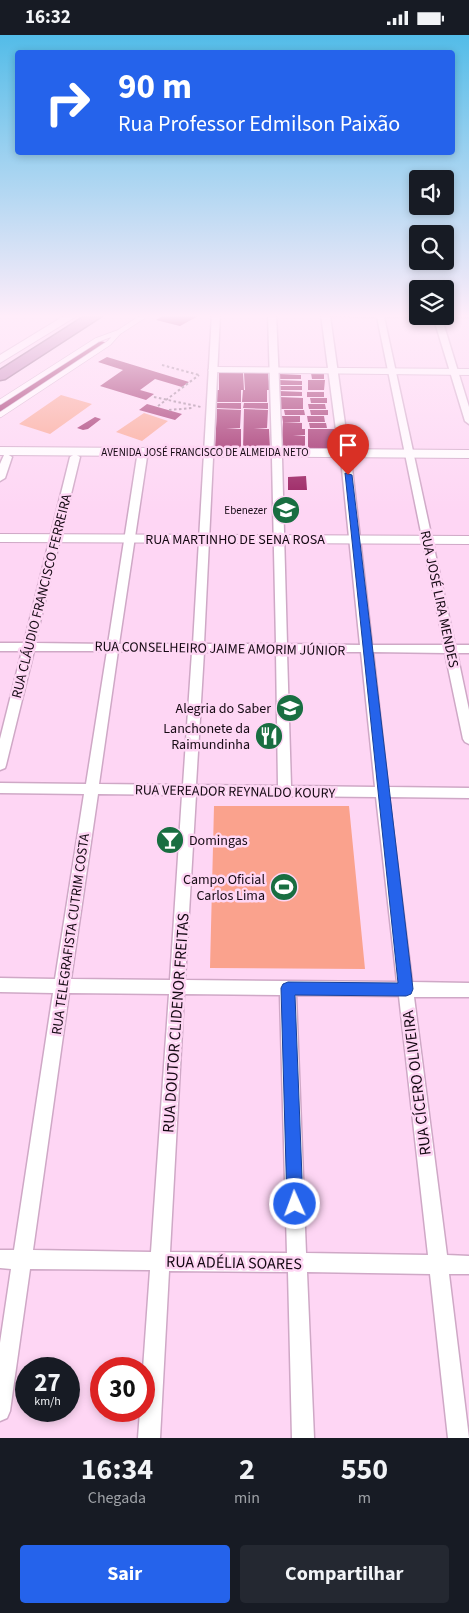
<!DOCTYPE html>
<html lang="pt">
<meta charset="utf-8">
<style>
body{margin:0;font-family:"Source Sans 3",sans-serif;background:#242831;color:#f1f3f6;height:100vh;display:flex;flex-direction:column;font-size:19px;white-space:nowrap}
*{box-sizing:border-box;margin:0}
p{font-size:16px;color:#9ea1a6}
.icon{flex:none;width:28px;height:28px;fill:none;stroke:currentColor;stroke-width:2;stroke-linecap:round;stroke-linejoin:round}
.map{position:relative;height:1403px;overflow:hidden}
.drawer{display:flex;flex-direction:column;background:#171b24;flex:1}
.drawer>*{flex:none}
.top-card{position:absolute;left:15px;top:15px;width:440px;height:105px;border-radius:5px;box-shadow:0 2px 8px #0003;background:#2563eb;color:#fff;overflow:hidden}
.controls{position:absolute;left:409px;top:135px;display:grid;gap:10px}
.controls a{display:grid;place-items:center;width:45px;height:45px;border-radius:5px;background:#171b24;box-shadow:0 2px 8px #0003;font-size:25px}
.speed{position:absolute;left:15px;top:1322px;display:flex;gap:10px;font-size:25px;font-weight:700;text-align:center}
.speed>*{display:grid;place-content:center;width:65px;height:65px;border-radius:50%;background:#171b24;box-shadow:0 2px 8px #0003;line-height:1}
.speed small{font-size:12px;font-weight:400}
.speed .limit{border:8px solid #d22;background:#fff;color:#111}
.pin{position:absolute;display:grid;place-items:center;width:42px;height:42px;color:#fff;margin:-51px -21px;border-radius:50% 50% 50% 0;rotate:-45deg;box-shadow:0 0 5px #0007}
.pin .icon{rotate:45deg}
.me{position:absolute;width:55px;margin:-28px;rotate:358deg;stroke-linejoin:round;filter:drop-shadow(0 0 4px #0008)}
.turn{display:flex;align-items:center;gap:18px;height:105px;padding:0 20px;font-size:22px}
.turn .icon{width:65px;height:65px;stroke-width:2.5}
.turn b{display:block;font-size:35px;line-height:42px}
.eta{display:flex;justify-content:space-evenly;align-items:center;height:85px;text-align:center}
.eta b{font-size:30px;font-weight:700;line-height:35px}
.primary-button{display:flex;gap:10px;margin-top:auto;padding:10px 20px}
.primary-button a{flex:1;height:58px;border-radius:5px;background:#2563eb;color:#fff;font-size:20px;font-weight:700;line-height:58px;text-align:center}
.primary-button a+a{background:#242831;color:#f1f3f6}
.status{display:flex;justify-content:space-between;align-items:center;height:35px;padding:0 25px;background:#171b24;direction:ltr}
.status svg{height:14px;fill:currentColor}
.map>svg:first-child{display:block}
.green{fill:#faa28d}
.building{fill:#961a5b}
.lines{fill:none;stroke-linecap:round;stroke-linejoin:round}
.lane-casing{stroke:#cfa8c6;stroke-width:6}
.street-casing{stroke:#cfa8c6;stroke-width:3}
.secondary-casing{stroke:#cfa8c6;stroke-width:2}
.highway-casing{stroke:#804f76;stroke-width:3}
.path{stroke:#92778b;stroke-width:2;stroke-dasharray:2.5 2.5;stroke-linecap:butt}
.lane{stroke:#fff;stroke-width:4.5}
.street{fill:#fff;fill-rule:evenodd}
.secondary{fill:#fff;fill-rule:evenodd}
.highway{fill:#b974ab;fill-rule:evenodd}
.route{fill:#2563eb;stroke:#184099}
.labels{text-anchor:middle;stroke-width:5;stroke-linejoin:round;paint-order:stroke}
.far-street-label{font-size:11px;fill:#150913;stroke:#fed6f4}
.far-poi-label{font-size:11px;fill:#150913;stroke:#fed6f4;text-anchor:end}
.street-label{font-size:14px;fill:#150913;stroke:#fed6f4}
.poi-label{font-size:14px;fill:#150913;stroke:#fed6f4;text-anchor:end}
.near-street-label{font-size:16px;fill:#150913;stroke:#fed6f4}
</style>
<div class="status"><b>16:32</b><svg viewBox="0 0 49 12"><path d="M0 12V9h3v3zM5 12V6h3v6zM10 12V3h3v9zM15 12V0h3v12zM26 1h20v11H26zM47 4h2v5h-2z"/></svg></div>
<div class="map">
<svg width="469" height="1403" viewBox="0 0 469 1403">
<rect width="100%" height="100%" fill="#fed6f4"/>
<path class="green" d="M61,360L92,369L50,399L19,389Z
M144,378L168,386L142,406L116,397Z
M214,771H349L365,934L210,933Z"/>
<path class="building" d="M166,279H194L200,280L180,291L156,285Z
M97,305L108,308L0,377V368Z
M107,322L189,347L182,352L155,344L140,355L154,359L146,365L100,351L123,335L98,327Z
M219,338H243L244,355H241V367H216L217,355H219Z
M244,338H268L270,355H267V367H242L243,355H245Z
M311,338H324V344H312Z
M279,339L301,340V344H279Z
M279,345L302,346V350H279Z
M308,345H325L324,355H308Z
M279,351H302V355H279Z
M279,356L302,357V361H279Z
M307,357H324V362H307Z
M279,362L303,363V374H279Z
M310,363H327V368H311Z
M217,368H241V374L216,373Z
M244,368H268V374L243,373Z
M147,369L182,379L175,385L139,375Z
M308,369H325L326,374H309Z
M217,374L241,375L240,393L226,394H241V414H215Z
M244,374L268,375L267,393L254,394H269L270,414H243Z
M284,375H304L305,380H285Z
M310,375H328V380H311Z
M282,381H300V387H283Z
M307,381H324L325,387H308Z
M95,382L101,384L88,394L83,395L77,393Z
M283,387L302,388V394H305V400L293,401H305V414H281Z
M309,388H326L327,393H310Z
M308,394H334L333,415L308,414Z
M306,441L307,455H288V442Z"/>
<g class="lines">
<defs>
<path id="lane" d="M0,367L97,305L119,297L147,279
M0,380L109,308L119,297"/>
<path id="street" d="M212,279H220L204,609H276L272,423L277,420L282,423L287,609L360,610L341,424L346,421L351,424L372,610H444L377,282L330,281L349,418L344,421L339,418L321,279H418V281H421L384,282L455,610H469V618H457L469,675V709L465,707L463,704L445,618L373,617L388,752L469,753V763L389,762L412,947L469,948V962H414L447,1220L469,1221V1239H449L469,1403H448L430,1239L307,1237L314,1403H292L288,1237L169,1236L160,1403H138L140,1376H144L143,1334L150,1235L30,1234L10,1376L7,1383L0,1386V1308L11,1234L0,1233V1215H14L53,958L0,957V943L55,944L84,759L0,758V748L86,749L107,616H34L6,730L5,733L0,735V704L22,616H0V608H24L70,422L75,419L80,422L35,608L108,609L137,422L142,419L147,422L119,609H193ZM118,616L192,617L183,750L99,749ZM204,617H276L278,751L196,750ZM287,617H361L375,752L291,751ZM98,759L182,760L170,945L71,944ZM196,760L376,762L397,947L185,945ZM69,958L169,959L151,1217L33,1215ZM184,959L280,960L287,1218L170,1217ZM296,960L399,961L428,1220L306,1218Z
M268,279H276L282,417L277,420L272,417Z
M445,279H469V282H442L445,281Z
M433,281H441L469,372V389L465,386Z
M7,419L12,422L5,443L0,446V429L4,420Z"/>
<path id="secondary" d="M67,279H80L0,328V320Z
M214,332L469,334V340L210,337L208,335Z
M0,412L469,415V423L0,420Z
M0,499L469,501V509L0,507Z"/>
<path id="highway" d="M88,279H105L5,344L0,345V335Z"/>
</defs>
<use href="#lane" class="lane-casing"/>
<use href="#street" class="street-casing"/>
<use href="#secondary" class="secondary-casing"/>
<use href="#highway" class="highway-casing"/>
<path class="path" d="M162,330L199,340
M154,362L201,372
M158,371L199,340
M169,375L192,373"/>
<use href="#lane" class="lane"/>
<use href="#street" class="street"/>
<use href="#secondary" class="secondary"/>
<use href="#highway" class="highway"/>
</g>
<linearGradient id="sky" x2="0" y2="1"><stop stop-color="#53bce8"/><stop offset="0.59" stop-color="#ffedfa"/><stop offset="1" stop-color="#ffedfa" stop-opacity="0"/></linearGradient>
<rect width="469" height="476" fill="url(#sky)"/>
<path class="route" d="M345,438L352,440L413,954L411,959L406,961L295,960L303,1169L301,1175L295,1177L289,1175L287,1169L281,953L283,949L288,947L398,948Z"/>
<defs>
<symbol id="school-disc" viewBox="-11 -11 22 22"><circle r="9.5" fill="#196e41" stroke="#fed6f4"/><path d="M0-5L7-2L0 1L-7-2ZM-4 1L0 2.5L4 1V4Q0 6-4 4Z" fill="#fff"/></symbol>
<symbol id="restaurant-disc" viewBox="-11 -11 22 22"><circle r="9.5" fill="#196e41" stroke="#fed6f4"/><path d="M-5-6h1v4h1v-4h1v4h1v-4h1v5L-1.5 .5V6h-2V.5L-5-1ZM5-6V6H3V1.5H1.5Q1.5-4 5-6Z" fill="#fff"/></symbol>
<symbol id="bar-disc" viewBox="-11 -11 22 22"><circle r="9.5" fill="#196e41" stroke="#fed6f4"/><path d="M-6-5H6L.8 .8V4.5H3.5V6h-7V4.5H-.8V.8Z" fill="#fff"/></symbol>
<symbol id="stadium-disc" viewBox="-11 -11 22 22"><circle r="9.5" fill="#196e41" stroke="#fed6f4"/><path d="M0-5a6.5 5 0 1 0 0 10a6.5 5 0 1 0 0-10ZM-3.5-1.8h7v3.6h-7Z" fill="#fff"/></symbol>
</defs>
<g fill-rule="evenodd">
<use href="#school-disc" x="270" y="459" width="32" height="32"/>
<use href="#school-disc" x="274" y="657" width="32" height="32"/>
<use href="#restaurant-disc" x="253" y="685" width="32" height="32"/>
<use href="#bar-disc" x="154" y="789" width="32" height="32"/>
<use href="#stadium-disc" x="268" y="836" width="32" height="32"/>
</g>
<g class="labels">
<g class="far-street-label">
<text x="205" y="421">AVENIDA JOSÉ FRANCISCO DE ALMEIDA NETO</text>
</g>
<g class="far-poi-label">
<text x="267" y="479">Ebenezer</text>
</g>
<g class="street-label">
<text x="235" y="509">RUA MARTINHO DE SENA ROSA</text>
<text transform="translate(41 561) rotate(-76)" y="5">RUA CLÁUDIO FRANCISCO FERREIRA</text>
<text transform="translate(440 564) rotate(78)" y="5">RUA JOSÉ LIRA MENDES</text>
<text transform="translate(220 613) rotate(1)" y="5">RUA CONSELHEIRO JAIME AMORIM JÚNIOR</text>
<text transform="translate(235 756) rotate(1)" y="5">RUA VEREADOR REYNALDO KOURY</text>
<text transform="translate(70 899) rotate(-82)" y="5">RUA TELEGRAFISTA CUTRIM COSTA</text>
</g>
<g class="poi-label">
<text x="271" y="678">Alegria do Saber</text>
<text x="250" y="698">Lanchonete da<tspan x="250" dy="16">Raimundinha</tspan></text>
<text x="189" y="810" text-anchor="start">Domingas</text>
<text x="265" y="849">Campo Oficial<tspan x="265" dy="16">Carlos Lima</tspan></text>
</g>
<g class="near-street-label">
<text transform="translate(175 988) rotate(-86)" y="6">RUA DOUTOR CLIDENOR FREITAS</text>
<text transform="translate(416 1048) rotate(-97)" y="6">RUA CÍCERO OLIVEIRA</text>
<text transform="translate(234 1227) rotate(1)" y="6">RUA ADÉLIA SOARES</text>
</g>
</g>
</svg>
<div class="controls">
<a><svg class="icon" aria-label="sound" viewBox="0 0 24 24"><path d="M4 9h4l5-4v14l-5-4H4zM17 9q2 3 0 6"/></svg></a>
<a><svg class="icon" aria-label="search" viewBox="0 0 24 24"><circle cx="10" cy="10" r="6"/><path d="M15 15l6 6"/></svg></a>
<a><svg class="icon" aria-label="layers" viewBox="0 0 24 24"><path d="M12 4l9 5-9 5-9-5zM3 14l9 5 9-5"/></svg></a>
</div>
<div class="speed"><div>27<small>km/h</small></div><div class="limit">30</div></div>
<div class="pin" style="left:348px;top:440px;background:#d93025"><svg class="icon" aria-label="arrive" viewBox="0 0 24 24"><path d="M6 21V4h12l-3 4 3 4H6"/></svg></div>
<svg class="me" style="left:295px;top:1169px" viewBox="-20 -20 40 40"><circle r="17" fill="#2563eb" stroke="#fff" stroke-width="3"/><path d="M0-11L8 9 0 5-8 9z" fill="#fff"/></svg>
<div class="top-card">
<div class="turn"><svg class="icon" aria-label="right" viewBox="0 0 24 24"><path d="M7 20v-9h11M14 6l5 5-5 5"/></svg><div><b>90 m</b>Rua Professor Edmilson Paixão</div></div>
</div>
</div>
<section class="drawer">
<div class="eta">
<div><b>16:34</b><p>Chegada</p></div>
<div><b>2</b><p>min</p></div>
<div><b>550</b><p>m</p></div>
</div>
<div class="primary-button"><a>Sair</a><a>Compartilhar</a></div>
</section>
